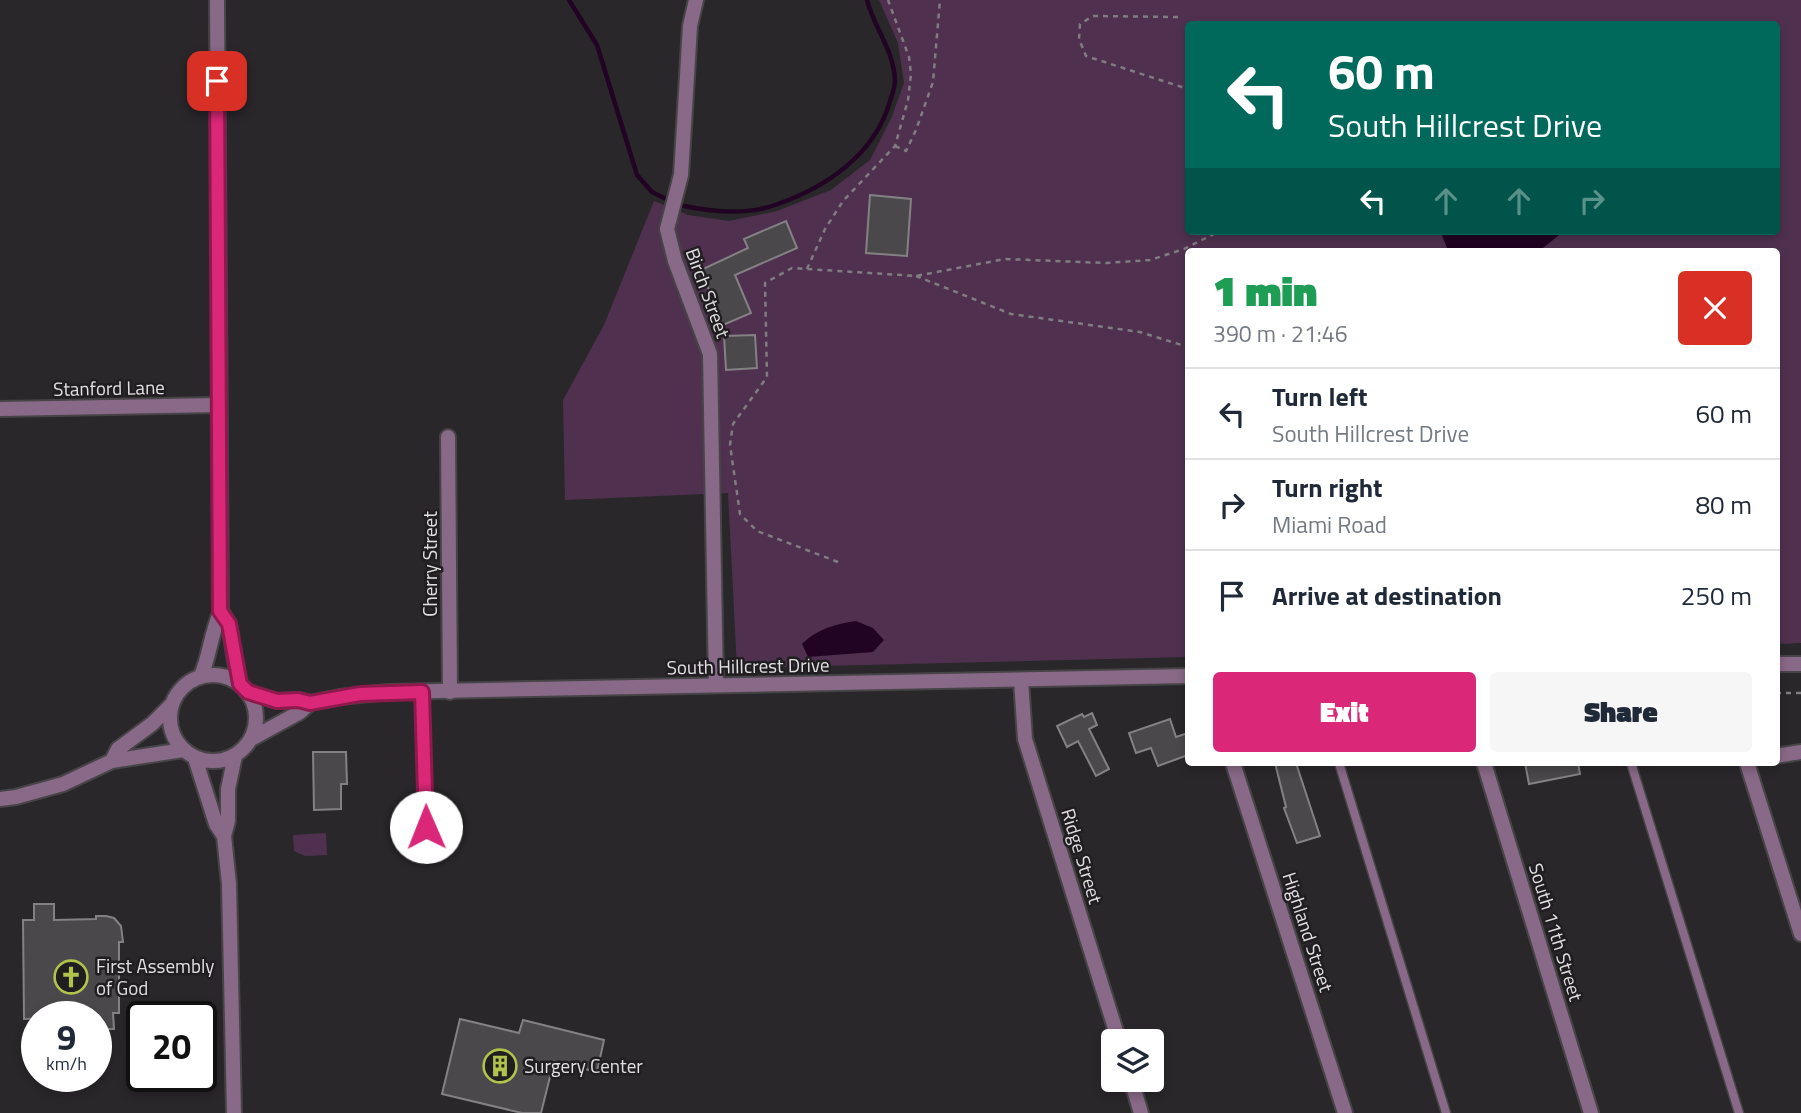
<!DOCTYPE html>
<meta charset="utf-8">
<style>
body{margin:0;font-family:"Titillium Web",sans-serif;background:#f6f6f7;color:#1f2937;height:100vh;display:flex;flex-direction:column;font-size:26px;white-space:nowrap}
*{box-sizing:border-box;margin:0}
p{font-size:23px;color:#747a83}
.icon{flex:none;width:38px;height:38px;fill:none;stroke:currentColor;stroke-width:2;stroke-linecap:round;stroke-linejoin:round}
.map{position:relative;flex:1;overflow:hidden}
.drawer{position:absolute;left:1185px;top:248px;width:595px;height:518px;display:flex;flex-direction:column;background:#fff;border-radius:7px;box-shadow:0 4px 10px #0003}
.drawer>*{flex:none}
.top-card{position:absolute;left:1185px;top:21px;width:595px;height:214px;border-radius:7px;box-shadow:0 4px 10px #0003;background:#00695c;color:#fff;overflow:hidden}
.fabs{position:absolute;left:1101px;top:1029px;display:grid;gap:14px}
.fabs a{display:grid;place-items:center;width:63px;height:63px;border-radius:7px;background:#fff;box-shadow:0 4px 10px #0003;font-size:35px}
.speed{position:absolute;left:21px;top:1001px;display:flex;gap:14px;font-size:35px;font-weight:700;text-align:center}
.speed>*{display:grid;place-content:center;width:91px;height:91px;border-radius:50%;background:#fff;box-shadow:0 4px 10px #0003;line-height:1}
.speed small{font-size:18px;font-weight:400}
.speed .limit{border:4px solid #111;border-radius:10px;background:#fff;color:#111}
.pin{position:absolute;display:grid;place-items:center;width:60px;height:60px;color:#fff;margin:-30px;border-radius:14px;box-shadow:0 4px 10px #0006}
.me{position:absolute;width:77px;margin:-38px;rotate:359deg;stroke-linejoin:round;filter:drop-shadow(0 0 5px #0008)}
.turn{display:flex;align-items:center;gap:24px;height:147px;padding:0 28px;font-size:32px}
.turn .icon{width:91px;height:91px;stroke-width:2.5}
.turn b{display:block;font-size:49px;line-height:60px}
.lanes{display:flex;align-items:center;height:66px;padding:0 28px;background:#0003;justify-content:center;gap:35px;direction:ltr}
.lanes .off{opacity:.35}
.round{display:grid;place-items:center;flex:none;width:74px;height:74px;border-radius:7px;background:#f6f6f7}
.summary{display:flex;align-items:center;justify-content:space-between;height:119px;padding:0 28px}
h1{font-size:42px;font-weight:800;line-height:52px;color:#1e9e55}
.action{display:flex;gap:14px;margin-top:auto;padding:14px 28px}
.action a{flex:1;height:80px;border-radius:7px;background:#db2777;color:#fff;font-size:28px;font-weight:800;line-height:80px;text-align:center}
.action a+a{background:#f6f6f7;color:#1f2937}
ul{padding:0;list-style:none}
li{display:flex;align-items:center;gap:21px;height:91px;padding:0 28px;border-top:2px solid #e0e1e3}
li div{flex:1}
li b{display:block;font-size:26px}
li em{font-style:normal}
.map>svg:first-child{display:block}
.green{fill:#4f314f;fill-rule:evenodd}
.water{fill:#210423}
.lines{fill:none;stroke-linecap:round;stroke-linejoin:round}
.stream{stroke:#210423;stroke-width:4.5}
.building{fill:#4b484b;stroke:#848184;stroke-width:2}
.service-casing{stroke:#474447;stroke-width:11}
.minor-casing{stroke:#474447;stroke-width:18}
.tertiary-casing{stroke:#474447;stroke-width:18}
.path{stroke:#807d80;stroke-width:2.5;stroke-dasharray:5 5;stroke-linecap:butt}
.service{stroke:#886987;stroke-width:8}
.minor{stroke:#886987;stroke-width:14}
.tertiary{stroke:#886987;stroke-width:14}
.route-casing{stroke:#8e194d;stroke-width:18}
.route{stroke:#db2777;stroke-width:12}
.labels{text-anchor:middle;stroke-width:5;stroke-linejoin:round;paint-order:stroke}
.street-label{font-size:19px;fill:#e1dfe1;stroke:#201e20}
.poi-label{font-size:19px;fill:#e1dfe1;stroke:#201e20;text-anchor:start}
</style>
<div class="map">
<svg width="1801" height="1113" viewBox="0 0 1801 1113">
<rect width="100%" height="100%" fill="#2a272a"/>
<path class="green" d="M879,0H1801V643L1776,644V252H1188V657L737,668L728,493L565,500L563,400L604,325L654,201L688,215L729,221L777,211L831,190L870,160L891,119L904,83L898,43ZM1188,24H1776V231H1188Z
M326,833L327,855L305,856L294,851L293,835Z"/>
<path class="water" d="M1440,231H1564L1538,252H1452L1448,250Z
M856,621L873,628L884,640L873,652L808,657L802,644C817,629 835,624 856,621Z"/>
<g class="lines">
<path class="stream" d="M569,0L597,45L637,175L652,192L664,198
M684,206C713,212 747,215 775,205C825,188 875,155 890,101C892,95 895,87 895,81C894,50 874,28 867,0"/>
</g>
<path class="building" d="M870,195L911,199L907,256L866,253Z
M786,221L797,248L735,275L751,313L723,325L701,270L748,248L744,239Z
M755,335L757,368L726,370L724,336Z
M1092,713L1097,725L1089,729L1109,769L1096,776L1078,741L1067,747L1057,726L1082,714L1084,717Z
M1170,719L1176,737L1188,733V755L1158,766L1151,748L1136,753L1129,733Z
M313,752H346L347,784H341V809L314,810Z
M1275,763H1296L1320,836L1297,843L1284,808L1286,807Z
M1525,763H1578L1580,774L1529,784Z
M34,904H54V920L96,919V916H106L114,918L121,926L123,942H119V1013H113L114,1029H96V1017L24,1019L23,920H34Z
M460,1019L519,1033L523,1020L604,1040L597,1072L554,1061L541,1113H522L442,1094Z"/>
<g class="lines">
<defs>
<path id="service" d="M422,692L426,827
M1339,763L1446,1113
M1631,763L1739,1113"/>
<path id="minor" d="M696,0L690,26L681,175L667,229L675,261L710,354L716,685
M0,409L218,405
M448,437L450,692
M1021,680L1025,739L1119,1041
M1776,756L1801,752
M1233,763L1345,1113
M1484,763L1591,1113
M1747,763L1801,934
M1131,1080L1141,1113"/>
<path id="tertiary" d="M221,611L229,624L239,684
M1776,664H1801
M170 718a43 43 0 1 1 86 0a43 43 0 1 1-86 0Z
M201,676C210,655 211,632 221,611L217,0
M248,692L277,701L298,700L310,703L340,697L388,692L1188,676
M251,739L300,712L310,703
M195,758L216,824L224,836
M112,761L118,749L152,724L171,705
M0,799L16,797L63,784L112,761L183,750
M234,1113L229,884L224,836L228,821V789L235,756"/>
</defs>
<use href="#service" class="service-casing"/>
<use href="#minor" class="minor-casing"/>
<use href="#tertiary" class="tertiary-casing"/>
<path class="path" d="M1178,17L1093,16L1080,24L1079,39L1086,56L1188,89
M895,146L906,151L916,130L933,82L940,0
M807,269L825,229L843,201L895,146L908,100L911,74L909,57L888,0
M916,276L1011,314L1140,332L1188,347
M838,562L757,531L740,514L730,445L733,424L767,377L765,283L792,268L916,276L1005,259L1106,263L1150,260L1184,249L1214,234
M1776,693H1801"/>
<use href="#service" class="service"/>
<use href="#minor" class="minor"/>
<use href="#tertiary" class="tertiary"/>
</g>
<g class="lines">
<defs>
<path id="route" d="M217,81L220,611L229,624L240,684L248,692L277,701L298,700L310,703L360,694L422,692L426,827"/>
</defs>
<use href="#route" class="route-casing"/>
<use href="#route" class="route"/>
</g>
<defs>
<symbol id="church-ring" viewBox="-11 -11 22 22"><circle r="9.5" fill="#201e20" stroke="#b2c34c" stroke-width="1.5"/><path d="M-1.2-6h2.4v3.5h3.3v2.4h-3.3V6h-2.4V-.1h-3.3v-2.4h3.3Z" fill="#b2c34c"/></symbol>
<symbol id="building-ring" viewBox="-11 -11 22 22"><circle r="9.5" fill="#201e20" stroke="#b2c34c" stroke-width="1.5"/><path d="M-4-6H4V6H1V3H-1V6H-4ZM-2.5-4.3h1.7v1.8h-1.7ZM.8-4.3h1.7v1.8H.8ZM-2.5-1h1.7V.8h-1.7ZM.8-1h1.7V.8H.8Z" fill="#b2c34c"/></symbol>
</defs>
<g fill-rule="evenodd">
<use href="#church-ring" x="52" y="958" width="38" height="38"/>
<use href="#building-ring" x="481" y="1047" width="38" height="38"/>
</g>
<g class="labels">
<g class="street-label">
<text transform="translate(708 293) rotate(70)" y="7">Birch Street</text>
<text transform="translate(109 388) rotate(-1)" y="7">Stanford Lane</text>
<text transform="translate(430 564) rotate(-90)" y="7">Cherry Street</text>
<text transform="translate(748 666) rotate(-1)" y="7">South Hillcrest Drive</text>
<text transform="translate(1082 856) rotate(73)" y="7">Ridge Street</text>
<text transform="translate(1308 932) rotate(72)" y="7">Highland Street</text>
<text transform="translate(1556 932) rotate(73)" y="7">South 11th Street</text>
</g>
<g class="poi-label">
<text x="96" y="973">First Assembly<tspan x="96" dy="22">of God</tspan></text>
<text x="524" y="1073">Surgery Center</text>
</g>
</g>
</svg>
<div class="fabs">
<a><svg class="icon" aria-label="layers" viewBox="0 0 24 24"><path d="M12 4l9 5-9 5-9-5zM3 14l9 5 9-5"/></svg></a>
</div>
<div class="speed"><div>9<small>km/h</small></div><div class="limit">20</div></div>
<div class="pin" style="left:217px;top:81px;background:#d93025"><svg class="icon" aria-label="arrive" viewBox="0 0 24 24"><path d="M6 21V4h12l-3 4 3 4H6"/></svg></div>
<svg class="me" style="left:426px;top:827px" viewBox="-20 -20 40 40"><circle r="19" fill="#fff"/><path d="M0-13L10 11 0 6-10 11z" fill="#db2777"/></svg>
<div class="top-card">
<div class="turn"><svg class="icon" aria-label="left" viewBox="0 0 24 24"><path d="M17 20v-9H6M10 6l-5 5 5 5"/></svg><div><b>60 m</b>South Hillcrest Drive</div></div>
<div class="lanes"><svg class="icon" aria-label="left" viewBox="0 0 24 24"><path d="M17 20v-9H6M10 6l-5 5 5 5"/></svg><svg class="icon off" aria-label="ahead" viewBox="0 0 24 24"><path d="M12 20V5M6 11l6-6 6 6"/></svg><svg class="icon off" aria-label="ahead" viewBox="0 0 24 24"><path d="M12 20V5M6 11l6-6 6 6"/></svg><svg class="icon off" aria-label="right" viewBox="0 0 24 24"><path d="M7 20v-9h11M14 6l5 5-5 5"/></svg></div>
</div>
<section class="drawer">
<div class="summary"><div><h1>1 min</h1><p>390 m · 21:46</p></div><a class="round" style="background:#d93025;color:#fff"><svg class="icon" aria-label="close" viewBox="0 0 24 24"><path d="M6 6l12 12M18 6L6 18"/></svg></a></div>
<ul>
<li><svg class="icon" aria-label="left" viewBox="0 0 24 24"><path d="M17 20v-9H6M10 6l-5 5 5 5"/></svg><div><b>Turn left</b><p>South Hillcrest Drive</p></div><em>60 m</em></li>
<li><svg class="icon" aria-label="right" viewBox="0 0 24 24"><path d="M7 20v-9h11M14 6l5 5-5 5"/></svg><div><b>Turn right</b><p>Miami Road</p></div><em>80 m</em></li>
<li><svg class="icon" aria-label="arrive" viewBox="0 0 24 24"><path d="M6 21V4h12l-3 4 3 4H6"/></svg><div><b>Arrive at destination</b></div><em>250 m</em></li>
</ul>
<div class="action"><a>Exit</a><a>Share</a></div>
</section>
</div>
